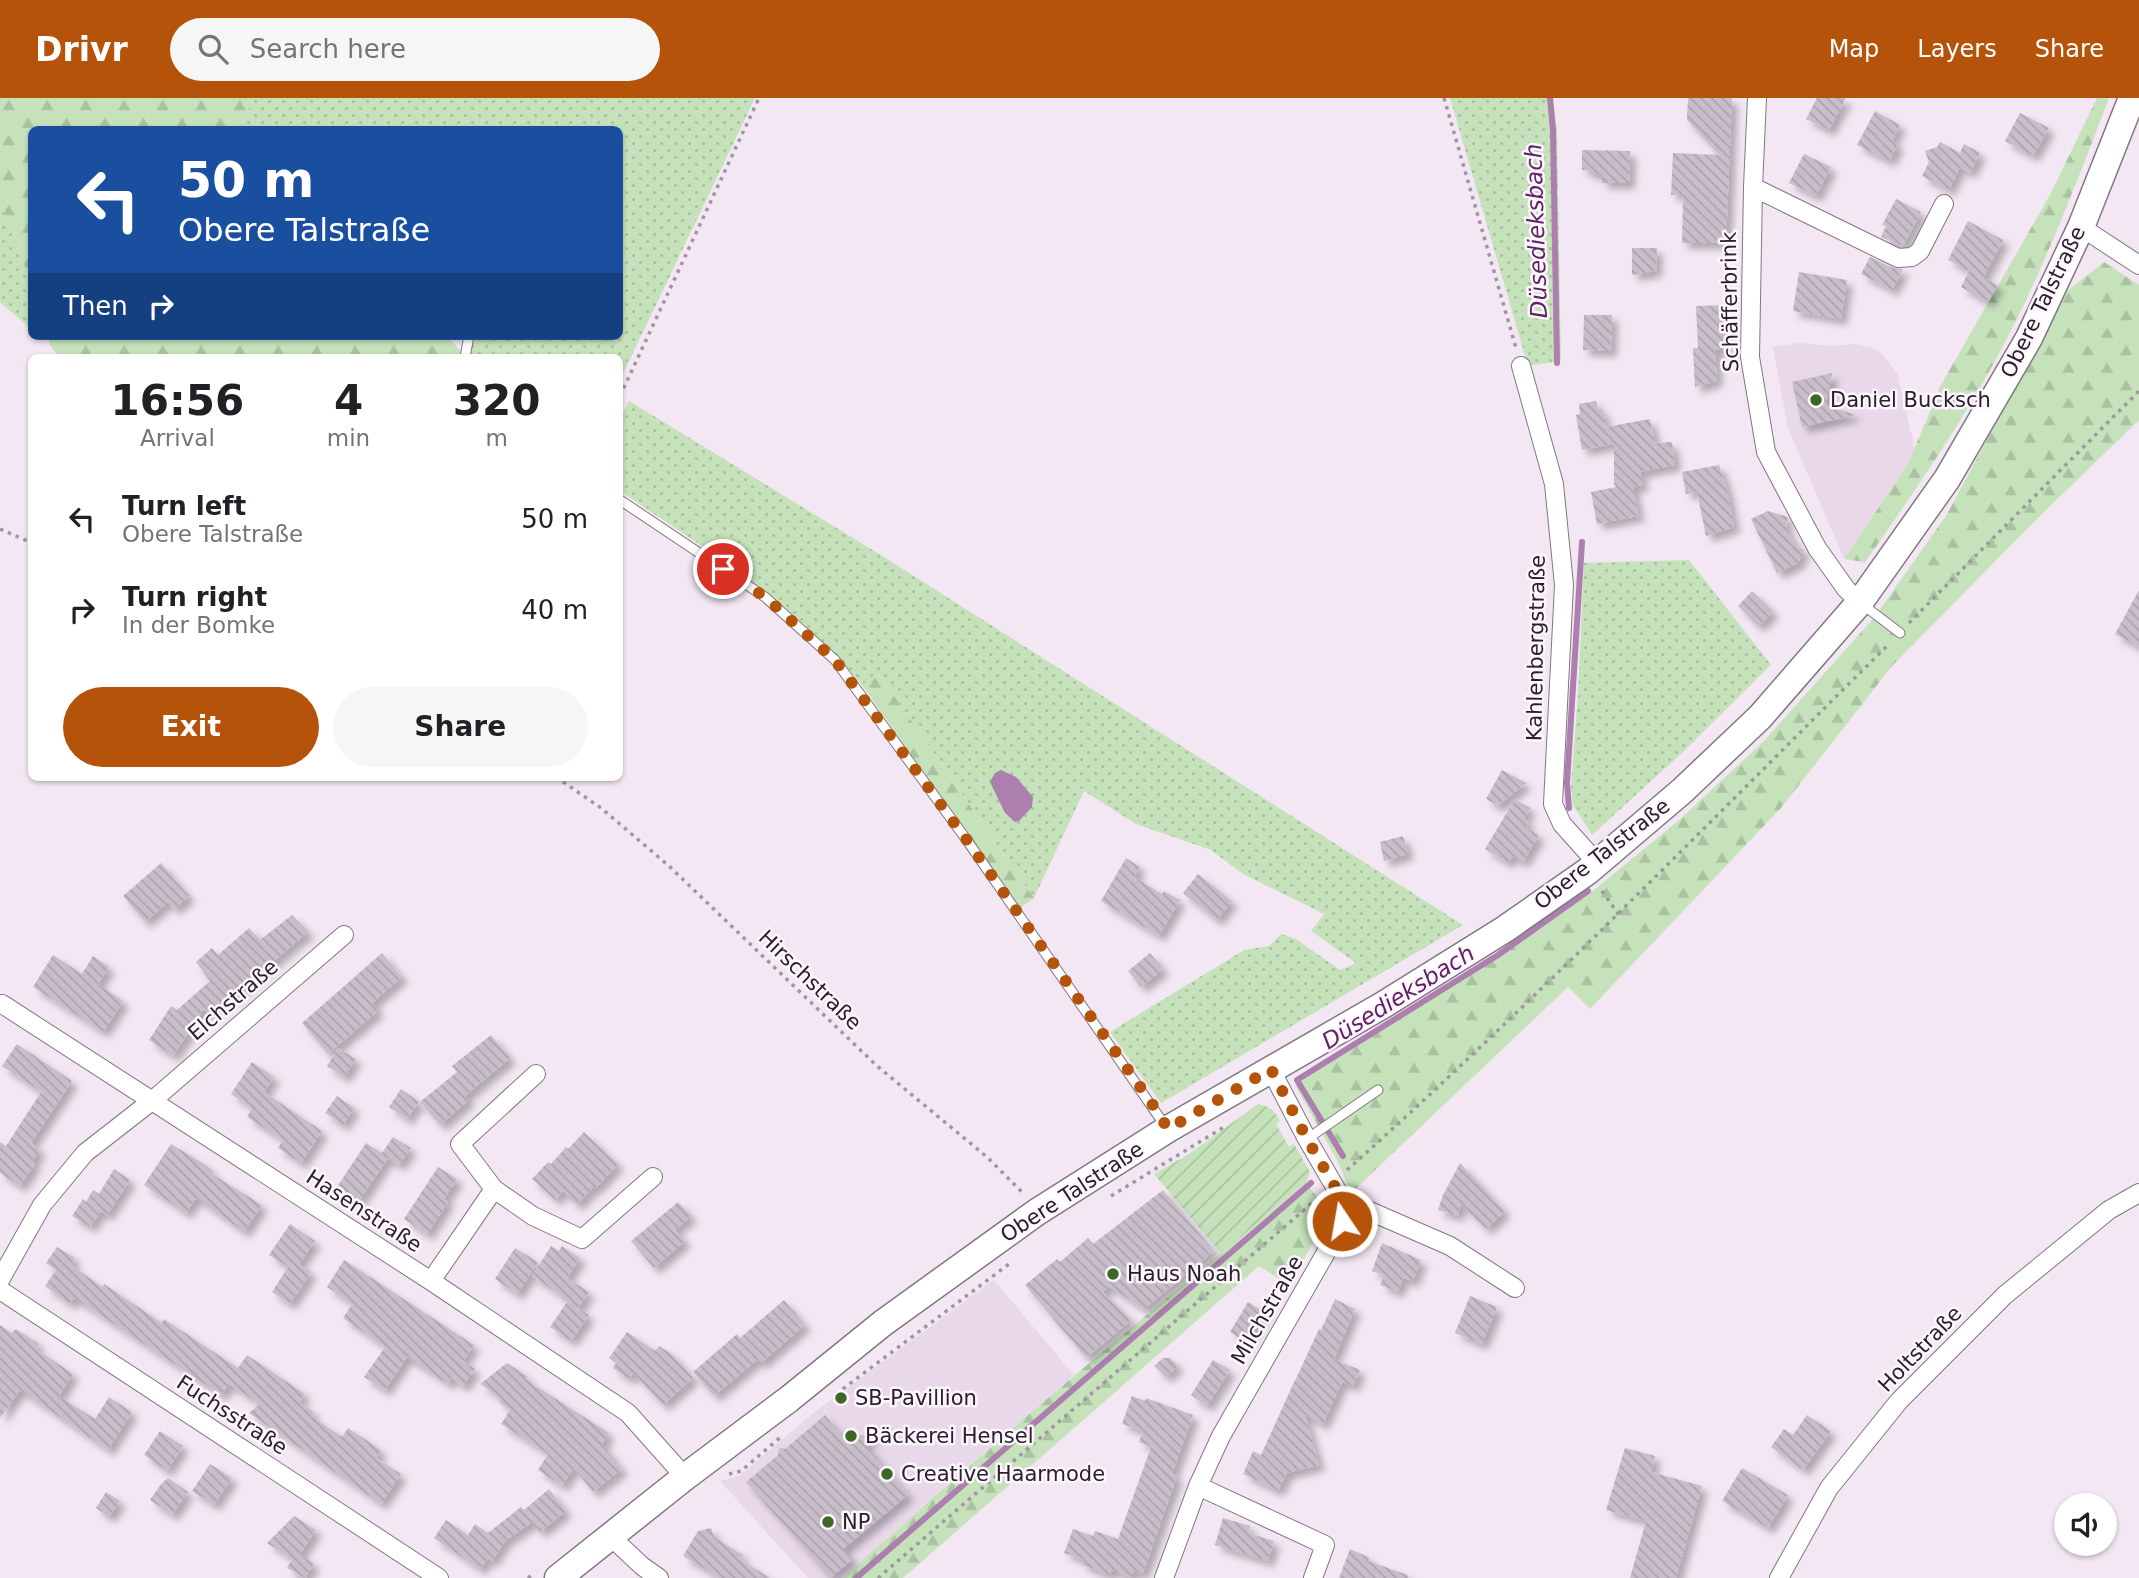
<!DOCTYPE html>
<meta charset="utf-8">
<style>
body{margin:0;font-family:"DejaVu Sans",sans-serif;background:#f6f6f6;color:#202124;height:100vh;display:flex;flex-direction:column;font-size:26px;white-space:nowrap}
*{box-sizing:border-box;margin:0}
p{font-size:23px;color:#757577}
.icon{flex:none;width:38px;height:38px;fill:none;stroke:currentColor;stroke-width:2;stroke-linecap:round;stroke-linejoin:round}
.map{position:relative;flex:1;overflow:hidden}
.side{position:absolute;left:28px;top:256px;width:595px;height:427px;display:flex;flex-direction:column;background:#fff;border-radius:10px;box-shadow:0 2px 5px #0004}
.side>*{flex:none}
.top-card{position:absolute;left:28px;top:28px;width:595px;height:214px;border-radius:10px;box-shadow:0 2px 5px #0004;background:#1a4fa0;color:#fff;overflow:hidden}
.buttons{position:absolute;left:2054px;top:1395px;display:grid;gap:14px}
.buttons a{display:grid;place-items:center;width:63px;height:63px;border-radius:50%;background:#fff;box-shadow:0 2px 5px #0004;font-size:35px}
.pin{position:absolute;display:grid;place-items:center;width:60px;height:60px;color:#fff;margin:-30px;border:4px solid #fff;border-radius:50%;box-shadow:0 2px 7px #0007}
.me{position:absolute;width:77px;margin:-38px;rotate:348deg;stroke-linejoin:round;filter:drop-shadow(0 0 5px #0008)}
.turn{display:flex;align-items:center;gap:24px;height:147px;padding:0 35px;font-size:32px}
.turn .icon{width:91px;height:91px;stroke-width:2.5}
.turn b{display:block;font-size:49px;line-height:60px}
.then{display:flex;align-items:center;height:66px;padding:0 35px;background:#0003;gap:14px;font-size:26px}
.eta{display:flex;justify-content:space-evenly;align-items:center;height:119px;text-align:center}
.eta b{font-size:42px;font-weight:700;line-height:49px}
.button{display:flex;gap:14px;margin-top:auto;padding:14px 35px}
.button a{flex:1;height:80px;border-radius:42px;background:#b45309;color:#fff;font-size:28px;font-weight:700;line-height:80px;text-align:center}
.button a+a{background:#f6f6f6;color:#202124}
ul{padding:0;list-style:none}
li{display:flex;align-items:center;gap:21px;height:91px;padding:0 35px}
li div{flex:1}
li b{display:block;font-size:26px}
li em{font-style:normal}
header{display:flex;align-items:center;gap:42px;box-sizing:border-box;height:98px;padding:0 35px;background:#b45309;color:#fff}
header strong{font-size:33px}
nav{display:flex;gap:38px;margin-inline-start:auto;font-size:24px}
.search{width:490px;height:63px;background:#f6f6f6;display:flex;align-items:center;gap:18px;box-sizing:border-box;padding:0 24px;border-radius:38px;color:#757577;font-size:26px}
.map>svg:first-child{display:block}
.built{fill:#e8d8e9}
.grass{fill:url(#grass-dots)}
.forest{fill:url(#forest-firs)}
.garden{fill:url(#garden-furrows)}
.water{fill:#ac7faf}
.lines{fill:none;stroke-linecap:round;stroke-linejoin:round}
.stream{stroke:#ac7faf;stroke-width:6}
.building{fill:url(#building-back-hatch);filter:url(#shadow)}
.lane-casing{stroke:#817781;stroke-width:11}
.street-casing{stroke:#817781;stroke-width:20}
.secondary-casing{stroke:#817781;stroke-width:29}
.path{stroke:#9f97a0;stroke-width:3.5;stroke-dasharray:3.5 5;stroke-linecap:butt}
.lane{stroke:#fff;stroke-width:9}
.street{stroke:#fff;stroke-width:18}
.secondary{stroke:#fff;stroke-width:26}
.route{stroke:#b45309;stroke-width:12;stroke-dasharray:0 21.6}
.poi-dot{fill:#3c6826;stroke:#fef5fe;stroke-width:2.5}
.labels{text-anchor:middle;stroke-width:5;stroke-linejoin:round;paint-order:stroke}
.street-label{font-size:21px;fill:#262227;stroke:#fef5fe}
.poi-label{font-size:21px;fill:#262227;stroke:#fef5fe;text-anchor:start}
.water-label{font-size:23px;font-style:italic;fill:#5c2461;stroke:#fef5fe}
</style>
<header>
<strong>Drivr</strong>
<div class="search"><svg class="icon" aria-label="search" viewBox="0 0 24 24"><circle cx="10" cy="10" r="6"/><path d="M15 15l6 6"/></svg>Search here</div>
<nav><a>Map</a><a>Layers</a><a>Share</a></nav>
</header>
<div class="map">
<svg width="2139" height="1480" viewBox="0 0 2139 1480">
<defs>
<pattern id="grass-dots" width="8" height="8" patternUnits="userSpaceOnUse" patternTransform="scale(1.75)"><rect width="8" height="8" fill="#c6e2bb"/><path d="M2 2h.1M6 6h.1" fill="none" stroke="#aac2a1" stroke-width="1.8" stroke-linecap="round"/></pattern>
<pattern id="forest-firs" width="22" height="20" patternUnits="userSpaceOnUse" patternTransform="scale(1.75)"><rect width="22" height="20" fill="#c6e2bb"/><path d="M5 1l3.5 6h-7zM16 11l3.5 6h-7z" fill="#aac2a1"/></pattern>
<pattern id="garden-furrows" width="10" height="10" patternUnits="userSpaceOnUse" patternTransform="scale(1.75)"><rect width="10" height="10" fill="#c6e2bb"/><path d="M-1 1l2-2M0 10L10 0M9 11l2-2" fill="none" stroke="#aac2a1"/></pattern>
<pattern id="building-back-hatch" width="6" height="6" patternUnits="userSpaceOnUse" patternTransform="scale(1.75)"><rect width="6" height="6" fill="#c8bec9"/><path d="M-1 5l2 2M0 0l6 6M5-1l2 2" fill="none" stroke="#aca3ad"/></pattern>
<filter id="shadow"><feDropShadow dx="6" dy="6" stdDeviation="3.5" flood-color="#0004"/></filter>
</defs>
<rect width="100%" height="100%" fill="#f2e7f2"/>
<path class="built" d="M1798,245L1832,248L1856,246L1871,249L1880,254L1897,275L1915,352L1908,366L1844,461L1788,330L1773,249Z
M994,1182L1074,1277L922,1408L843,1480H808L720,1383L739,1378L812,1316Z"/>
<path class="grass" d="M253,0H755L620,282V259H467L473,238H620V32H251L243,24Z
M1450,0H1553L1557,34L1561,263L1528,268Z
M0,110L10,122L31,188V231L0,204Z
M629,303L884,459L1463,827L1161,1005L1110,934L1244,852L1269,848L1281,836L1296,841L1340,872L1356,865L1311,833L1324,816L1243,776L1211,752L1136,726L1084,693L1034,800L879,576L862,587C797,505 705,451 620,393V321Z
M1689,462L1771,567L1682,655L1592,737L1573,707L1571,689L1578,596L1584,465Z"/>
<path class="forest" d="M0,0H253L243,24L251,31L32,32L31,188L10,122L0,110Z
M2097,0H2109C2075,89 2041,179 1995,263C1956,333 1911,399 1865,464L1844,461L1908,366L1941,287L2051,95Z
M2104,164L2139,187V322L2043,415L1892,568L1781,710L1590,911L1568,889L1351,1095L1337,1062L1295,987L1499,859L1594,792L1678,723L1764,643L1873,521L1946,418L2067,193Z
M48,238H447L466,259H59L50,247Z
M879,576L1034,800L1020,810L862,587Z
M1306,1085L1330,1115L1289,1187L1259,1168L903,1480H843C993,1343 1150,1214 1306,1085Z"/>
<path class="garden" d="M1258,1006C1270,1008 1275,1013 1280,1023L1276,1026L1289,1049L1294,1046L1310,1074L1306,1085L1221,1155L1154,1076L1189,1056Z"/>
<path class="water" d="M1001,672L1016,679L1033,699L1032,709L1019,723L1015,724L1005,715L990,684L995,675Z"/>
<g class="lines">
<path class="stream" d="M1550,0L1553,32L1557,265
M1569,710L1567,685L1582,444
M1343,1058L1297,982L1498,857L1588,793
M856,1480L1311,1085"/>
</g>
<path class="building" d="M1688,0H1732L1726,145H1682L1683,97H1671L1673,55L1719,57L1687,22Z
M1817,0H1846L1829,32L1806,21Z
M1875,13L1900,27L1892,43L1898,47L1889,63L1857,47Z
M2020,15L2049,30L2033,58L2005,43Z
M1940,44L1960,55L1964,46L1980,55L1970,75L1960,69L1949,92L1922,78L1929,64L1925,53L1937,49Z
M1582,52L1630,53L1629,85H1602V76H1590V72H1582Z
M1804,56L1831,69L1816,98L1789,85Z
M1896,101L1921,114L1903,148L1881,139L1886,128L1882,127Z
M1968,123L2003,142L1983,180L1998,187L1988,204L1961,189L1969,173L1971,174L1948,162Z
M1632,150H1657L1656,173L1632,177Z
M1870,159L1893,170L1903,171L1892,192L1861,176Z
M1799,174L1847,182L1841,221L1793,213Z
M1725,207L1726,252H1715L1717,283L1695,289L1693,250H1698L1696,208Z
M1584,217H1612L1611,253L1583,252Z
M1832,275L1826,307L1856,317L1802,329L1792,284Z
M1596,303L1598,312H1603L1606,329L1650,321L1655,345L1672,344L1675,367L1640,374L1643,387L1633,389L1639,421L1637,418L1597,426L1591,394L1616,389L1614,386V346L1582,352L1576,317L1580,316L1579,306Z
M1719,367L1727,391L1734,429L1706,438L1697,394L1686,396L1682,374Z
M1768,413L1788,419L1786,429L1795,447L1804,452L1798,465L1777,475L1751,421Z
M2139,492V549L2115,536Z
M1752,493L1773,514L1758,528L1738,508Z
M1502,672L1526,685L1498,708L1486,701Z
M1515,701L1530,710L1524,721L1529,725L1526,730L1539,737L1523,764L1512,758L1508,765L1485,751Z
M1403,738L1408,756L1384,763L1380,744Z
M1126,760L1140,769L1134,779L1162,796L1164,793L1180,802L1159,838L1101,803Z
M161,765L189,798L174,811L168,804L145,824L123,798Z
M1198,776L1232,803L1217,822L1183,795Z
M292,817L308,834L227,903L226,902L209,916L204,911L173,958L149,942L171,908L177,912L210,883L196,864L212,850L218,857L249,830L260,842Z
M382,855L402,879L372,905L378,913L328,956L302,925Z
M1150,855L1163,871L1141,889L1128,873Z
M53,857L82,876L93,858L109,869L98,886L123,903L103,934L33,889Z
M491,937L510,960L465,998L469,1002L440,1027L420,1004L457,974L452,968Z
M17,946L72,983L31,1045L40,1052L32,1064L35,1066L20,1088L0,1075V1044L6,1048L41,994L2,968Z
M338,950L356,961L344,979L327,968Z
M252,964L274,979L264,994L322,1033L301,1065L278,1050L283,1042L247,1019L252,1010L231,996Z
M401,991L419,1004L407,1021L389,1009Z
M337,998L354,1010L343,1027L325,1015Z
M584,1034L618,1066L595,1091L593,1089L577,1107L563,1093L555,1102L532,1081L548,1064L551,1066L566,1049L568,1051Z
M393,1039L411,1050L399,1067L388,1060L359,1103L337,1089L366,1045L382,1055Z
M171,1046L204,1066L213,1074L212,1076L262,1107L244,1134L196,1100L186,1115L144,1087Z
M1460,1065L1505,1113L1486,1131L1461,1106L1458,1118L1438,1112L1443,1097Z
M438,1069L457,1081L444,1101L448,1104L427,1136L404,1121Z
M114,1071L130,1082L107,1117L101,1113L90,1129L72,1118L83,1101L86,1104L93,1092L99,1096Z
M1163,1092L1214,1153L1144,1211L1108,1188L1103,1194L1131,1222L1086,1260L1025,1187L1057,1161L1060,1164L1088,1140L1093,1146Z
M678,1104L691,1118L675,1132L685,1143L654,1170L631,1143Z
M290,1126L315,1143L299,1166L311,1174L290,1206L272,1194L288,1169L269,1157Z
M1382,1145L1421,1162L1413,1183L1403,1180L1398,1194L1380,1187L1384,1177L1372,1173Z
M551,1148L559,1153L562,1148L580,1160L567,1180L589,1194L578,1210L589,1217L571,1243L550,1229L567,1204L561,1200L562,1198L532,1178Z
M57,1149L75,1160L71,1167L102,1189L104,1186L162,1225L164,1221L238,1270L247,1257L305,1296L299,1304L314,1314L311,1318L342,1339L348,1330L381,1352L376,1360L401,1376L381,1406L249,1315L260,1306L229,1286L221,1297L74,1200L70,1206L45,1188L56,1172L46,1165Z
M515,1150L538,1164L517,1196L495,1181Z
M344,1162L474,1247L463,1263L475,1271L463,1288L451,1280L448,1286L407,1259L385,1292L364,1279L385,1249L343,1220L352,1206L327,1189Z
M1470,1198L1497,1209L1482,1246L1455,1235Z
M1335,1201L1355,1211L1334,1261L1360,1272L1353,1288L1342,1284L1323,1326L1305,1317L1319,1367L1287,1375L1278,1393L1243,1376L1253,1353L1261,1357L1295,1282V1283L1319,1231L1321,1232Z
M784,1202L805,1227L761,1265L758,1261L714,1298L693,1274L737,1236L740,1240Z
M1248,1204L1264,1214L1246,1244L1230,1234Z
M0,1227L12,1235L16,1231L39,1246L36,1251L73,1276L59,1298L95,1321L109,1299L132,1314L108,1352L20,1292L0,1320Z
M627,1234L655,1253L659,1248L672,1256L693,1280L663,1307L633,1275L629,1281L613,1270L616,1265L609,1260Z
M1163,1260H1170L1178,1268L1166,1279L1154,1268Z
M1213,1262L1230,1272L1207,1308L1191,1297Z
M507,1265L528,1279L525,1281L609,1335L602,1346L622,1371L593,1394L574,1370L562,1388L538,1372L548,1356L501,1326L510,1312L499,1304L501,1300L480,1286Z
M1132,1298L1145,1303L1146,1300L1193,1317L1172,1376L1177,1378L1146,1467L1142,1476L1133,1473L1131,1479L1111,1472L1110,1477L1082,1467L1084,1462L1064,1455L1073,1431L1093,1438L1095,1433L1118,1441L1151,1349L1139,1344L1143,1333L1122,1326Z
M825,1317L840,1336L876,1338L865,1346L908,1397L843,1451L852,1462L830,1480L746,1384L778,1357L779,1350L785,1351Z
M1807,1317L1831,1333L1803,1372L1771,1349L1784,1331L1793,1337Z
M160,1333L183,1348L167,1373L144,1357Z
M1625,1350L1655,1358L1651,1374L1702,1388L1676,1480H1630L1646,1423L1606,1412Z
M210,1366L232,1380L214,1407L192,1393Z
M1742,1370L1788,1397L1768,1430L1722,1403Z
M168,1380L188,1394L172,1417L150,1402L161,1386Z
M549,1391L566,1413L540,1434L532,1424L505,1443L492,1463L488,1460L480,1471L434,1440L446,1422L468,1437L475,1426L488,1435L521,1409L524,1412Z
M106,1394L120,1403L109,1419L96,1410Z
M294,1418L316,1432L300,1456L314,1466L305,1480L287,1470L292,1461L267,1445Z
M1223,1420L1250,1428L1248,1435L1274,1443L1268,1463L1215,1447Z
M711,1430L714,1439L743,1457L740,1461L770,1480H719L683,1458L698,1433Z
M1350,1451L1370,1460L1368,1463L1408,1477V1480H1339Z"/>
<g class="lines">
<defs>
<path id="lane" d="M465,259L469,238
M620,402L765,499L835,562L966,741L1166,1029
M1862,506L1900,535
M1307,1041L1378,992"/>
<path id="street" d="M1757,0L1753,89L1750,259L1766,354L1817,450L1846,491L1860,504
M1753,89L1898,160L1912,159L1920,153L1944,106
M2081,129L2139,167
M1521,268L1554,386L1564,487L1553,706L1562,726L1597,765
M2,906L431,1183L628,1315L685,1379
M536,976L460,1046L494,1091L533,1118L582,1141L653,1079
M1342,1101L1450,1148L1515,1190
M0,1182L42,1107L85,1055L153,1002L344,837
M431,1183L494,1091
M0,1192L439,1480
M1198,1388L1325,1447L1313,1480
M610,1438L642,1468L659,1480
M1164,1480L1198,1388L1221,1338L1332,1144L1342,1123V1101L1307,1041L1271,972
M1779,1480L1829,1390L1899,1303L2005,1197L2109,1112L2139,1095"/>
<path id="secondary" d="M558,1480L685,1379L789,1301L883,1225L1037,1114L1168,1031L1383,907L1505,831L1588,773L1682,693L1760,619L1860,504L1947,381L2029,240L2081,129L2132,0"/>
</defs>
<use href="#lane" class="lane-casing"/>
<use href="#street" class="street-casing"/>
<use href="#secondary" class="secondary-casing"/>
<path class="path" d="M1444,0L1516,250
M620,298L759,0
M0,431L32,445
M1909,525L2139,293
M556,679L601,710L669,768L877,968L987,1059L1023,1095
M1602,793L1619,817
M1347,1072C1535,904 1710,723 1889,546
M1111,1098L1224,1029
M836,1296L1009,1166
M729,1376L741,1373L782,1338
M528,1480L534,1475
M878,1480L1319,1099"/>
<use href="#lane" class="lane"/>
<use href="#street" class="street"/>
<use href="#secondary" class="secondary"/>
</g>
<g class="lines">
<path class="route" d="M723,471L765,499L835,562L966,741L1157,1013L1168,1031L1271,971L1307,1041L1342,1101V1123"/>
</g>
<g class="poi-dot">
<circle cx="1816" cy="302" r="7"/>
<circle cx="1113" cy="1176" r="7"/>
<circle cx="841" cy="1300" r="7"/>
<circle cx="851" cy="1338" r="7"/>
<circle cx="887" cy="1376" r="7"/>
<circle cx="828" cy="1424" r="7"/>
</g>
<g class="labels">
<g class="street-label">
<text transform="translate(1730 204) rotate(-91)" y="7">Schäfferbrink</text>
<text transform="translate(2043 204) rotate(-64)" y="7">Obere Talstraße</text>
<text transform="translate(1536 550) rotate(-89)" y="7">Kahlenbergstraße</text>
<text transform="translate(1602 756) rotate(-38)" y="7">Obere Talstraße</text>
<text transform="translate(810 882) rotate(44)" y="7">Hirschstraße</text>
<text transform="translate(233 902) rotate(-41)" y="7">Elchstraße</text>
<text transform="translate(1072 1094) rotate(-33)" y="7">Obere Talstraße</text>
<text transform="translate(364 1113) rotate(33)" y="7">Hasenstraße</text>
<text transform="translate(1267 1212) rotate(-60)" y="7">Milchstraße</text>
<text transform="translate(1920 1251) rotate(-46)" y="7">Holtstraße</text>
<text transform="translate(232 1317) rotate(33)" y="7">Fuchsstraße</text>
</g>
<g class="poi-label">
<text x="1830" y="309">Daniel Bucksch</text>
<text x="1127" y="1183">Haus Noah</text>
<text x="855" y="1307">SB-Pavillion</text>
<text x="865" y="1345">Bäckerei Hensel</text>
<text x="901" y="1383">Creative Haarmode</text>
<text x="842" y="1431">NP</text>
</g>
<g class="water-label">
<text transform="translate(1536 133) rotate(-92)" y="8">Düsedieksbach</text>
<text transform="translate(1398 899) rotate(-32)" y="8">Düsedieksbach</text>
</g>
</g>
</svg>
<div class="buttons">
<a><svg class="icon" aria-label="sound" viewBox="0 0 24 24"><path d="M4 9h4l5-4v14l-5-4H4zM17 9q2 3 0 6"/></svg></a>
</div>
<div class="pin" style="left:723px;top:471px;background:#d93025"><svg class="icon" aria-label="arrive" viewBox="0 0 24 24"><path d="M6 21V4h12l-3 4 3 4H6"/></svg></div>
<svg class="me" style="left:1342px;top:1123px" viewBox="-20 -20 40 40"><circle r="17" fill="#b45309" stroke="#fff" stroke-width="3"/><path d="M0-11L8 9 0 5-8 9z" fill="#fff"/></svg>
<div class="top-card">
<div class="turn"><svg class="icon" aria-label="left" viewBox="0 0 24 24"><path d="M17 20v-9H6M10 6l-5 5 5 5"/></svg><div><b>50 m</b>Obere Talstraße</div></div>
<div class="then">Then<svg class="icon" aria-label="right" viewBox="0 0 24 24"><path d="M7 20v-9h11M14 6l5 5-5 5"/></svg></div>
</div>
<section class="side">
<div class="eta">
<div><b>16:56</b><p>Arrival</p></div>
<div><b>4</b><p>min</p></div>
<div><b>320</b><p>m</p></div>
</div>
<ul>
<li><svg class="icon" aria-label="left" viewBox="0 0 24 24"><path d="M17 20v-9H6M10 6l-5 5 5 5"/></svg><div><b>Turn left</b><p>Obere Talstraße</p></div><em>50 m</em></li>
<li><svg class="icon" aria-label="right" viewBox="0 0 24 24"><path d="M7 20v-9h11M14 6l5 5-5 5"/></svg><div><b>Turn right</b><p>In der Bomke</p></div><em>40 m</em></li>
</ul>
<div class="button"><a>Exit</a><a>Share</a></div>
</section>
</div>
